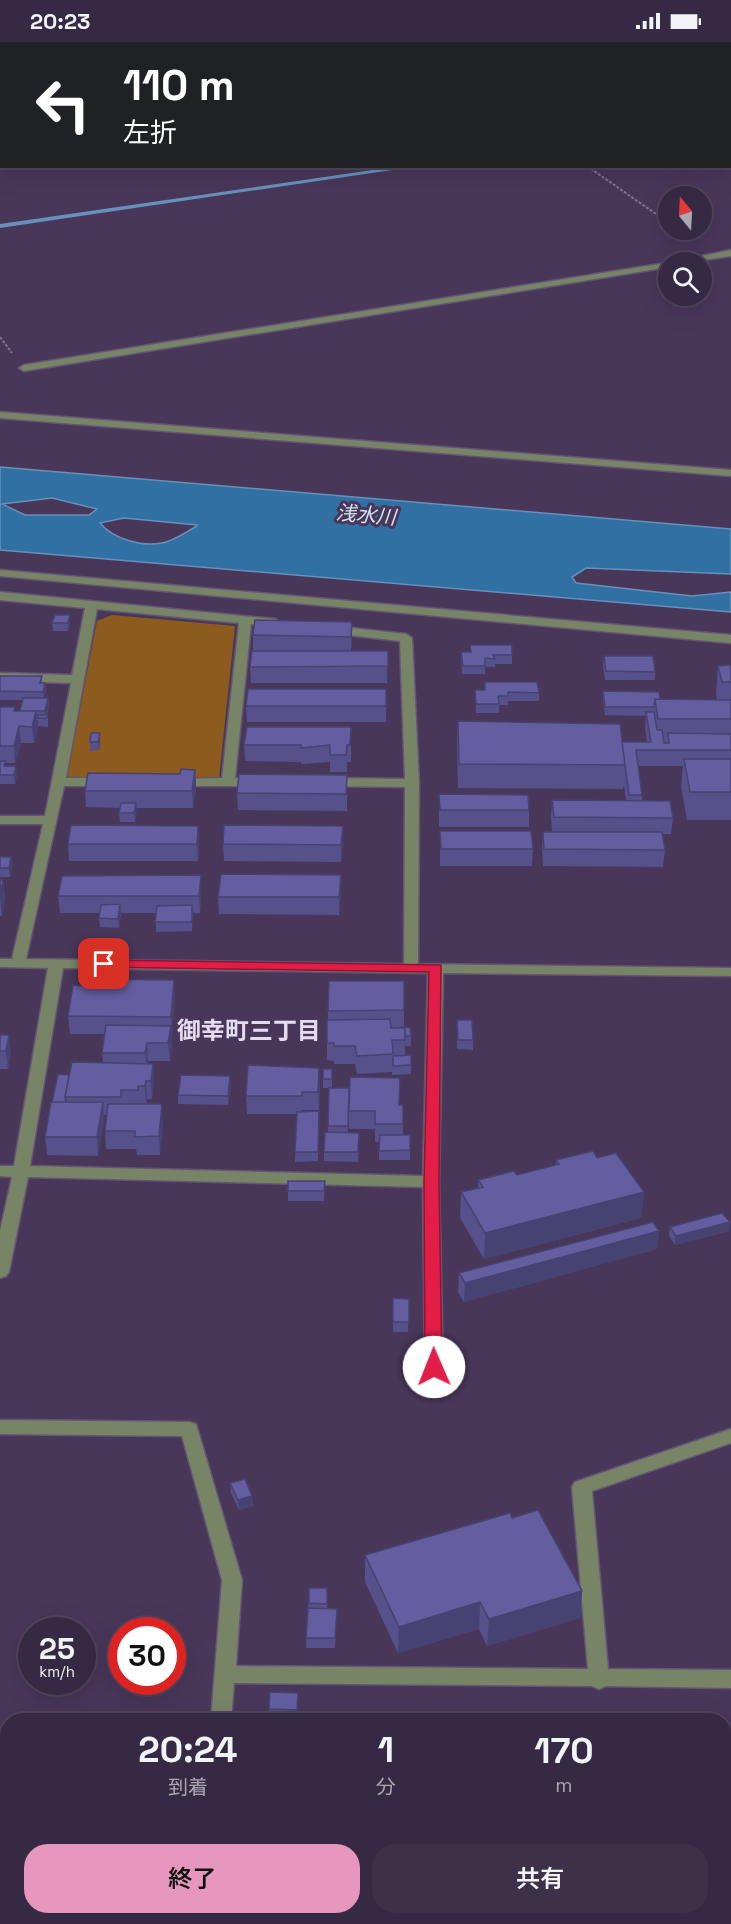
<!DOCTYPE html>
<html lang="ja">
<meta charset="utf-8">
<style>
body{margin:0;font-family:"Space Grotesk","Noto Sans JP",sans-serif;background:#3d314a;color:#f1f3f6;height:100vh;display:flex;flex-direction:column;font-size:22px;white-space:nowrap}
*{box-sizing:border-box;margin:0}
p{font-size:20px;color:#aaa6b2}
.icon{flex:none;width:33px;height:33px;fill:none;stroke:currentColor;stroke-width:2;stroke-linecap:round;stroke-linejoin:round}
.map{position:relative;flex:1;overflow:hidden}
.panel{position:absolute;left:0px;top:1671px;width:732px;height:212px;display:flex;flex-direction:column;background:#362943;border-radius:24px 24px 0 0;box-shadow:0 6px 24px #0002,0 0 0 2px #50455c}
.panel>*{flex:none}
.hud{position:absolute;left:0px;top:0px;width:732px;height:126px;box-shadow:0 6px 24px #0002,0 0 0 2px #50455c;background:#202124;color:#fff;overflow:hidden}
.needle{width:39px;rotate:342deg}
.tools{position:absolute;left:658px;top:144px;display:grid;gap:12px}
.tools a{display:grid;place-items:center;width:54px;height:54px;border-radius:50%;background:#362943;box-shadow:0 6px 24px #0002,0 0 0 2px #50455c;font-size:30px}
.speed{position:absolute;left:18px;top:1575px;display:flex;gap:12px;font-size:30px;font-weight:700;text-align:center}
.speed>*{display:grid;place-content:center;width:78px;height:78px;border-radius:50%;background:#362943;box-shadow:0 6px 24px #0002,0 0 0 2px #50455c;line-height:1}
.speed small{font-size:15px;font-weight:400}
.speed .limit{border:9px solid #d22;background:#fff;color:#111}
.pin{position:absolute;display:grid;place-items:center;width:51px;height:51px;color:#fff;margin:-26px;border-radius:12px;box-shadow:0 3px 9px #0006}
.me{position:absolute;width:66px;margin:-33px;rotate:359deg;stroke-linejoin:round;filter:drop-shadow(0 0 4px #0008)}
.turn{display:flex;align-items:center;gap:21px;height:126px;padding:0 24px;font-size:27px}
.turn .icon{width:78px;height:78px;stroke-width:2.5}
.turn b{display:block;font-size:42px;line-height:51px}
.eta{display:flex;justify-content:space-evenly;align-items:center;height:102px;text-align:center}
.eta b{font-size:36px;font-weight:600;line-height:42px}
.button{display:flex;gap:12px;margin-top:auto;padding:12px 24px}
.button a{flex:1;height:69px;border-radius:24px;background:#e797bd;color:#111;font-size:24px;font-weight:600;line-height:69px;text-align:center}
.button a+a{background:#3d314a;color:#f1f3f6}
.status{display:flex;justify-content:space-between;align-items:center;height:42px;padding:0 30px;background:#362943;direction:ltr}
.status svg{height:16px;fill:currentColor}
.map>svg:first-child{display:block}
.green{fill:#8e5b1e}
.water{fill:#3170a3;stroke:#6790ba;stroke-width:1.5;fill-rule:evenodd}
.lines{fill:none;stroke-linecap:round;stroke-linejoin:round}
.stream{fill:#6790ba;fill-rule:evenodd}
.minor-casing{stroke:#645574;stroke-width:3}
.path{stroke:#827391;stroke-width:2;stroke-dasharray:3 1.5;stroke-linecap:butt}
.minor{fill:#778466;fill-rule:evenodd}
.wall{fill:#56518a}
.shaded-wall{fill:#464271}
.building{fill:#645ea1;stroke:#464271;stroke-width:1.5}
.route{fill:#e11d48;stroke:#92132f;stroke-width:1.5}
.labels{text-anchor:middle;stroke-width:6;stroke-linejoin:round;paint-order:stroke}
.far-water-label{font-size:20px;font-style:italic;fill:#d4e4f3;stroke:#483759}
.neighbourhood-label{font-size:24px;font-weight:bold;fill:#e6dcf1;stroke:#483759}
</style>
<div class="status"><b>20:23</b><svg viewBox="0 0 49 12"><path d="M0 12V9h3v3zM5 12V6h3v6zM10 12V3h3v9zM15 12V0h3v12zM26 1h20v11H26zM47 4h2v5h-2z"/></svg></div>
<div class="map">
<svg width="731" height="1882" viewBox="0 0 731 1882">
<rect width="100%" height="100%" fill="#483759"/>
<path class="green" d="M112,573L235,584L219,736L67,735L97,579Z"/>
<path class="water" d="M0,425L731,487V532L586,526L572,535L576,541L692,554L731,550V570L0,508ZM52,456L97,467L89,473H25L2,462ZM124,476L197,483V484C187,489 174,499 162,501C142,505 113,497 100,481Z"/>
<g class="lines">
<path class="stream" d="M730,77H731V81H730Z
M400,124H419L0,186V182Z"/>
<defs>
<path id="minor" d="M533,0H549L531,2Z
M0,67H2V71H0Z
M731,208V214L690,220H669V225L24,329L19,326L24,323L672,220Z
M0,370L731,428V434L0,376Z
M0,528L731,593V601L0,534Z
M0,550L275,577L281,581L275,585L251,582L235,736H258L265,740L258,744H177L172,743L170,740L172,737L222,736L239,581L97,567L66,736H105L112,740L105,744H64L26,917L404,922L405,745L327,744L320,740L327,736L405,737L400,599L330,591L328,588L334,584L406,592L412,596L419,741L418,922L731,926V934L443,931L439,1140L443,1325L440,1330L434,1332L428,1330L425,1325L423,1145L28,1135L9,1230L6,1234L0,1236V1189L12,1135L0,1134V1124H14L48,926L0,925V917H12L43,782H0V774H45L71,641L0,639V631L72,633L85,566L0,558ZM63,926L428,931L423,1134L30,1124Z
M0,1378L189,1380L196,1382L242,1538L236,1624L588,1627L572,1445L575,1440L731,1387V1401L592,1449L608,1627L731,1628V1646L606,1644L599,1647L592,1644L234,1641L231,1678H211L222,1538L182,1394L0,1392Z
M193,1875H215V1882H193Z"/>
</defs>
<use href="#minor" class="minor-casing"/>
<path class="path" d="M405,0L408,2
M587,124L669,181
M678,188L693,197
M0,295L12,311"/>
<use href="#minor" class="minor"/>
</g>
<path class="wall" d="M55,573L70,582L68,589H53L52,581Z
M255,578L352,596L351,609H388L387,641H251L250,625L253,609V593Z
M470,603L512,613V622H495V625H485V632H462L461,610H470Z
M604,614L655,630V638H605L603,623Z
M731,623V778H687L681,745L683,724H638L642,753V759L673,776L671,792H663L665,808L663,825L543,824L542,807L543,790H552L551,775L552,758L626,759L624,743L623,747L458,746L457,702L458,679L622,700H647L645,686L646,674L605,673L603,658V649L660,657L717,658L716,651L718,624Z
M0,634H42V641H45L46,650L44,656H48L49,665L47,673H48V685L38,684V678H37L38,686L34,701H21L15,721H5V724H16L17,733L15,742H0V665L16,669H20L23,658H0Z
M485,640L539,651V659H508V663H499V671H476L475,648H484Z
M386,647V680H247L246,664Z
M100,691V700L99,708L90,709V700Z
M351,702V720H347V730H330V720L301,722V720L245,719L244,703Z
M195,728L196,744L193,766H136L135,780H120L119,771L120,766L86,765L85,749L180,732Z
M347,733V769L238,768L237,751Z
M439,752L529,768V785H439Z
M198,784L199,801L198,819H69L68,802Z
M440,789L533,807L532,824H440Z
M343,800L341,820L224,819L223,802Z
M0,815H11L12,824L10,835H0Z
M201,833V850L200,871H193L192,889L156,890V871H121L119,886L100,885L99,876L100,871H60L58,854Z
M0,838H3L5,856L2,874H0Z
M341,851L339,873L219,872L218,855Z
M404,939V986L411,994V1004H405V1013H411V1032L392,1033V1030L357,1032L355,1022H334V1019L327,1018V978H328V969Z
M175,955L171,993L172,1002L170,1019H148V1022H153L154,1040L152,1057H147L146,1062L163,1080L160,1113H137L136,1107H106L105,1089L107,1073H104V1078L98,1114L47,1113L45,1095L52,1060L69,1033L103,1021L102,1011L105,992H70L68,974Z
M457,978L473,998V1008L457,1007Z
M0,993L11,1011L8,1027H0Z
M323,1027H332V1046H349L348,1090L359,1091L358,1120L324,1119V1110L328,1090L329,1046H323Z
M231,1043L228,1063L178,1062V1053Z
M320,1044L319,1068H302V1069H319L318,1119L295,1120L297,1072H247L246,1054Z
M399,1063H403V1093H410V1118H379V1100H375V1087H349V1069Z
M597,1116L644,1150L641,1176L484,1217L460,1176L461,1150L478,1146V1138L517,1133L556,1123V1118Z
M325,1139L324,1159H288V1149Z
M670,1185L729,1189L675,1203L669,1194Z
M659,1189L657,1207L464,1260L458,1250L459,1231Z
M393,1256L409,1257L408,1290H393Z
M230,1441L252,1454L253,1464L239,1468L231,1451Z
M512,1476L582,1549L580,1576L487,1604L479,1587L398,1611L365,1540V1513Z
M309,1546H327V1566L337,1567L335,1606H306Z
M298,1651L297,1678L270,1677L269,1667Z"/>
<path class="shaded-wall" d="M70,573V582L68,589V581Z
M352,580V596L351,611V595Z
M45,641L46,650L44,658L43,650Z
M48,656L49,665L45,676V669Z
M36,669L38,686L34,701L32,685Z
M19,684L21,701L15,721L14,704Z
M100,691V700L99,708L98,700Z
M16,724L17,733L15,742L14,733Z
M195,728L196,744L193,766L192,749Z
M136,761L137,769L135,780L134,771Z
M198,784L199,801L198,819L197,802Z
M343,784V800L341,820V803Z
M11,815L12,824L10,835L9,826Z
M201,833V850L200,871L199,854Z
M341,833V851L339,873V855Z
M3,838L5,856L2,874L0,856Z
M120,862L121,871L119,886L118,877Z
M174,938L175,955L172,993L171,975Z
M171,984L172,1002L170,1019L168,1001Z
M9,993L11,1011L8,1027L6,1009Z
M147,1001L148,1019L147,1029L145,1011Z
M153,1022L154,1040L152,1057L151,1039Z
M319,1026L320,1044L319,1068L318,1050Z
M230,1034L231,1043L228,1063V1054Z
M146,1039L147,1057L146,1062L145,1044Z
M103,1060L104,1078L98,1114L97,1095Z
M162,1062L163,1080L160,1113L159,1094Z
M644,1150L641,1176L484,1217L485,1191Z
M730,1180L729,1189L675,1203L676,1194Z
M659,1189L657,1207L464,1260L465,1241Z
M252,1454L253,1464L239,1468L238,1458Z
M582,1549L580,1576L487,1604L489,1577Z
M480,1560L479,1587L398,1611L399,1585Z"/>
<path class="building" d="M55,573H70L68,581H52Z
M255,578L352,580L351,595L253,593Z
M470,603H512V613H493L495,617L485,616V624H463L461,610H471Z
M252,609H388V624L250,625Z
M604,614H653L655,630L606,629Z
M730,623H731V640H722L718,624Z
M0,634H42L40,641H45L43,650L0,649Z
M485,640H537L539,651L508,650V654H498L499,662H476L475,648H485Z
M248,647H386V664H246Z
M603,649L659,650L660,657H655L654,665H605Z
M23,656H48L45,669H20Z
M655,657L731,658V677H658Z
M0,665H15L14,669H36L32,685L19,684L14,704H0Z
M646,670H654L657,688H662L664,701H669L668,691L731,692V708H636L642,753H629L622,700H651Z
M38,673H48L47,676H38Z
M458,679L620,682L625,723L459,722Z
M247,685H351L350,703H347L346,713H330V703L301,706V703H244Z
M91,691H100L98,700H90Z
M684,717H731V750H690Z
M0,719H5L4,724H16L14,733H0Z
M181,727L195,728L192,749H85L88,731L180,732Z
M239,732L347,733L346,752L237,751Z
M439,752L528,753L529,768H440Z
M552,758L670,759L673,776L554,775Z
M121,761H136L134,771H119Z
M71,783L198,784L197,802H68Z
M224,783L343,784L341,803L223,802Z
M440,789H531L533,807H441Z
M543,790H662L665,808L544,807Z
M0,815H11L9,826H0Z
M221,832L341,833L339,855H218Z
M201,833L199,854H58L62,834Z
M0,838H3L0,856Z
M120,862L118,877L99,876L101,863Z
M192,863V880H155L157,864Z
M84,937L174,938L171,975L68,974L73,943L83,944Z
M329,939H404V968L328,969Z
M390,977L391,986H405V998H392L393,1012L357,1014L355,1004H334V1001H327V978Z
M457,978H472L473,998H458Z
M106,983L171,984L168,1001H147L145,1011H102Z
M410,985L411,994H405V986H391Z
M0,993H9L6,1009H0Z
M411,1013V1023L393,1024V1014Z
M72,1020L153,1022L151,1039H146L145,1044H138V1048H121V1055H65Z
M248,1023L319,1026L318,1050H302V1054H246Z
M323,1027H332V1037H323Z
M58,1032L69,1033L65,1055L66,1060H52Z
M181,1033L230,1034L228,1054L178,1053Z
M350,1035L400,1036L399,1063H403V1082H375V1069H349Z
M329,1046H349L348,1084H328Z
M51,1060H103L97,1095H45Z
M108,1062H162L159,1094L135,1095V1089H105Z
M319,1069L318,1110H295L297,1070Z
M325,1090L359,1091L358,1110H324Z
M380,1093H410V1108L379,1109Z
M593,1109L597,1116L616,1111L644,1150L485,1191L461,1150L483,1145L478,1138L514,1129L517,1133L559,1122L556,1118Z
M288,1139H325L324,1149H288Z
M722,1171L730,1180L676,1194L670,1185Z
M653,1180L659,1189L465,1241L459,1231Z
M393,1256L409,1257V1280H393Z
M245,1437L252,1454L238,1458L230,1441Z
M538,1468L582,1549L489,1577L480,1560L399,1585L365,1513L510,1471L512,1476Z
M309,1546H327V1562L309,1561Z
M308,1566L337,1567L335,1596H306Z
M270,1650L298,1651L297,1668L269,1667Z
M60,1672H101V1678H59Z"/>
<path class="route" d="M104,918L441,923L439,1140L442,1325L439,1329L434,1331L425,1325L424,1140L429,930L99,925L97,922Z"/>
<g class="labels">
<g class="far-water-label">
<text transform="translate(366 473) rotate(5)" y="7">浅水川</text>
</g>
<g class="neighbourhood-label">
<text x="249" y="997">御幸町三丁目</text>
</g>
</g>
</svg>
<div class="tools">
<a><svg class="needle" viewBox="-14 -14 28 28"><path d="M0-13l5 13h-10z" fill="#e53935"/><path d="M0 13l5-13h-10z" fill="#aaa6b2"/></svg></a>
<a><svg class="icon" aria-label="search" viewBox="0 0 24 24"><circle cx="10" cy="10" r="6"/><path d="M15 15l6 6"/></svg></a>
</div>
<div class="speed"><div>25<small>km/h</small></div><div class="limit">30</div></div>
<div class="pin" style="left:104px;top:922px;background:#d93025"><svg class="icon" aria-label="arrive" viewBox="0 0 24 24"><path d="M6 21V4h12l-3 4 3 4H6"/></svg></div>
<svg class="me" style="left:434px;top:1325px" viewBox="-20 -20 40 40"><circle r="19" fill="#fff"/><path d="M0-13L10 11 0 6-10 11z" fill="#e11d48"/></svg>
<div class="hud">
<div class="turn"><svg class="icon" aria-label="left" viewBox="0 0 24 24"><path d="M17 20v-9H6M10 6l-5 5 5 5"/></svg><div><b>110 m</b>左折</div></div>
</div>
<section class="panel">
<div class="eta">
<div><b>20:24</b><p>到着</p></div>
<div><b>1</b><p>分</p></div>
<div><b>170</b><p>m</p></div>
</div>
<div class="button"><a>終了</a><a>共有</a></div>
</section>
</div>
